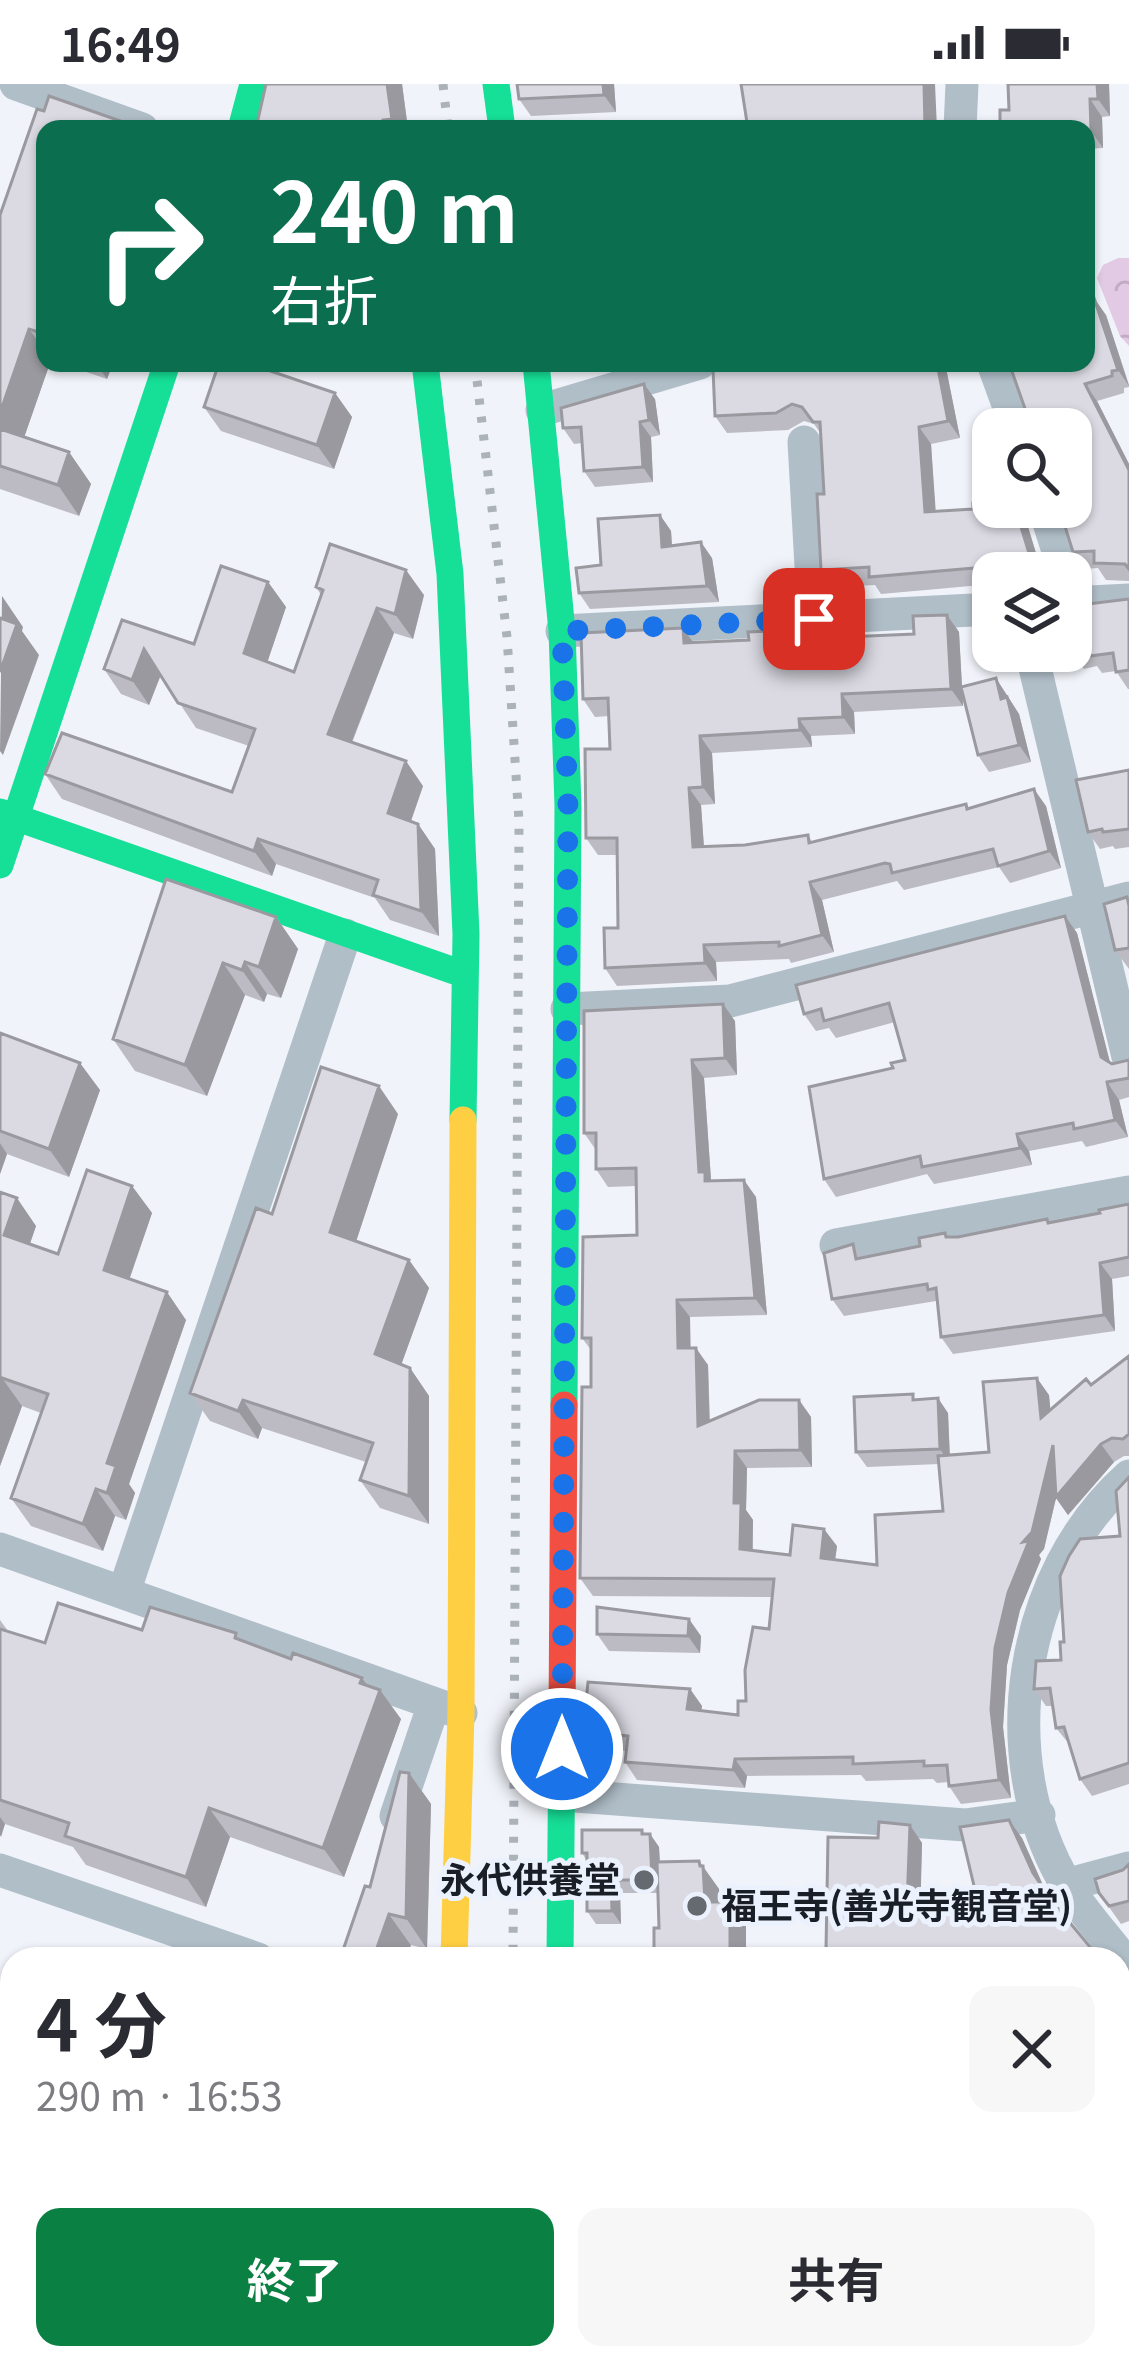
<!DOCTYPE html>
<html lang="ja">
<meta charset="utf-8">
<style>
body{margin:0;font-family:Georgia,"Noto Sans JP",serif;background:#f7f7f7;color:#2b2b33;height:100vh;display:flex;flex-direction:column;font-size:45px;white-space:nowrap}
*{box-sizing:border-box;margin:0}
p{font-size:39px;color:#7c7c81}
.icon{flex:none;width:66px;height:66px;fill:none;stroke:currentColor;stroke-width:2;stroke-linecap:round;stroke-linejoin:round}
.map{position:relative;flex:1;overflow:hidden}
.panel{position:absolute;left:0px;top:1863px;width:1131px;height:423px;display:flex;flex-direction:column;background:#fff;border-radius:36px 36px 0 0;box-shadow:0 3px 9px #0004}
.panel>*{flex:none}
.banner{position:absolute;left:36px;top:36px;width:1059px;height:252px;border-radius:24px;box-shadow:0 3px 9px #0004;background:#0b6e4f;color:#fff;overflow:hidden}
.controls{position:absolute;left:972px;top:324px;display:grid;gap:24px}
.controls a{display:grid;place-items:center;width:120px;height:120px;border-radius:24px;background:#fff;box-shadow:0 3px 9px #0004;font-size:60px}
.pin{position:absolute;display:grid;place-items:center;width:102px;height:102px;color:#fff;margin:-51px;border-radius:24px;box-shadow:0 6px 18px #0006}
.me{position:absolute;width:132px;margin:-66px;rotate:0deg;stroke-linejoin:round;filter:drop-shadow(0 0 9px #0008)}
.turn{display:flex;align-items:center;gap:42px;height:252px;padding:0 36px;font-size:54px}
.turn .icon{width:156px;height:156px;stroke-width:2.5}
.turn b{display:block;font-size:84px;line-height:102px}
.round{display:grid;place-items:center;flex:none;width:126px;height:126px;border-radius:24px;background:#f7f7f7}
.headline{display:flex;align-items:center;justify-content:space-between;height:204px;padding:0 36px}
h1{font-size:72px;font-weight:700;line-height:90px}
.primary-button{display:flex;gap:24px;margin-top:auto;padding:24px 36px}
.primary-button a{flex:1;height:138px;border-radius:24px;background:#0b8043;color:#fff;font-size:48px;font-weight:700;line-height:138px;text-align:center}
.primary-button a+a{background:#f7f7f7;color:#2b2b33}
.status{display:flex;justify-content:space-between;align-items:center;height:84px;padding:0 60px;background:#fff;direction:ltr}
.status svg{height:33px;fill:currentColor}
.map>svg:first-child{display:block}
.forest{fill:url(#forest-crowns)}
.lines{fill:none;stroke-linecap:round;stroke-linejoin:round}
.street{stroke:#b0bec8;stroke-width:33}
.fast{stroke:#16e098;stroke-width:27}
.slow{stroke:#ffcf43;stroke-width:27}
.jam{stroke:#f24e42;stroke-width:27}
.rail{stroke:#abb3b9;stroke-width:9;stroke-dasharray:6 12;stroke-linecap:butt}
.wall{fill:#bcbbc3}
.shaded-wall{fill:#99999f}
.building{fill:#dbdae3;stroke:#99999f;stroke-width:3}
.route{stroke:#1a73e8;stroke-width:21;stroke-dasharray:0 37.8}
.poi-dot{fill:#656970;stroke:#ecf2fd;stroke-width:4.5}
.labels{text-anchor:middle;stroke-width:10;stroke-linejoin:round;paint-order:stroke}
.poi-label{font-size:36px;font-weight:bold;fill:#1a1e27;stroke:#ecf2fd;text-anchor:end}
</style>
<div class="status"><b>16:49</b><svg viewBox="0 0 49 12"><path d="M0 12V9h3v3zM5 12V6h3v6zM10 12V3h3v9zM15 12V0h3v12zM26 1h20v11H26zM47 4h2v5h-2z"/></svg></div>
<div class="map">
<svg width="1129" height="2284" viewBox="0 0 1129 2284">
<defs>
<pattern id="forest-crowns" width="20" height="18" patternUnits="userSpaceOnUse" patternTransform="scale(3)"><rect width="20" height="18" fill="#e2c9e4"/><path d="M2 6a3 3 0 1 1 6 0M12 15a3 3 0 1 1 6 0" fill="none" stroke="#c1acc4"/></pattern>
</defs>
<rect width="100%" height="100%" fill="#f0f3f9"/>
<path class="forest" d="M1118,174H1129V262L1120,252L1097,194L1103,181Z"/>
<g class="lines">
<path class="street" d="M16,0L142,45
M960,45L962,0
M993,279L1017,345
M542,326L700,279
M804,358L814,535
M1044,423L1065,489
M1071,519L1129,516
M562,547L993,525
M1031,567L1129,977
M567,925L730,917L1129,814
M836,1161L1129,1108
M1129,1392C1019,1490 990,1674 1067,1802C1084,1830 1109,1856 1129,1883
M0,1465L461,1629
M124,1508L345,851
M562,1711L965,1741L1039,1731
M396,1732L434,1620
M0,1786L258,1875
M1066,1801L1129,1784
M0,2193L12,2197
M224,2274L257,2284
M1116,2274L1125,2284
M444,2284V2274"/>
<path class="fast" d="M496,0L502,45
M241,45L253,0
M425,279L450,490L466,850L463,1036
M536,279L562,547L568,722L564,1321
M0,728L463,890
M0,781L167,279
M560,1875L562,1636"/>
<path class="slow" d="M454,1875L461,1629L463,1036
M555,2274V2284"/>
<path class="jam" d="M562,1636L564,1321"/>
<path class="rail" d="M443,0L448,45
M475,279L507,553L519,737L513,1875
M502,2284V2274"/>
</g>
<path class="wall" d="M402,0L408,45H261L257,40Z
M517,0H614L616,28L531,32L519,15Z
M1109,0L1110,32L1102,33L1103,64L1086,65V45L1009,26Z
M45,45V279H50L24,353L69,368L91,400L79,432L0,405V131Z
M1106,231L1129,301V303L1124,304V309L1097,317L1129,380V497L1106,496L1098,484L1085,485L1073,468L1071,345H1035L1029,336Z
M60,279H113L107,295Z
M945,279L960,354L931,360L935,427L1025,433L1042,489H993V500L881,510L875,501L833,503L821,486L824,410L821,350L814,340L804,337L788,346L727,349L715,332L765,283Z
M335,309L352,333L334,385L221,347L204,323Z
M655,315L660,351L651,353L653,398L595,403L584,387L582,359L574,360L563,344Z
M660,431L671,447L672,462L712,474L719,518L590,525L579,509L601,481Z
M268,498L286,523L267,578L294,588L321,511L316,503L424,511L413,555L394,549L352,659L423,702L411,737L418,740L435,765L439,852L390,836L375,814L276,780L272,792L62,715L45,690L232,708L249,662L196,644L161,591L149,621L121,610L104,585L194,560Z
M1129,515V605H1128L1116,587L1102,589L1097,582L1084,585L1072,567Z
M947,531L959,548L962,602L1007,611L1019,630L1031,678L989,688L978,671L963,608V622L854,628L855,650L811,652L812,663L712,669L715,720L701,721L704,762L745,761L808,751L812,758L968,724L1046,722L1061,784L1010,799L999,783L904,806L897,797L822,816L834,868L791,879L789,875L716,878L717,897L617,902L605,884L618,844L617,771H598L586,754L610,665L609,632L595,633L583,615L683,544L693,559L914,550Z
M1129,686V763L1115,765L1113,762L1100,765L1088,748Z
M1129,816V885L1115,866Z
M1065,832L1077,849L1110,979L1112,980L1129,976V1013L1119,1016L1128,1053L1086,1063L1082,1057L1029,1067L1032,1081L934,1100L927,1090L836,1113L824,1095L893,984L905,976L895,938L836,954L829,944L816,947L804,930Z
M276,833L298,865L281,914L267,910L264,918L245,911L207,1012L135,987L113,955Z
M735,937L737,991L704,994L711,1096L756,1113L767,1231L690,1233V1264L708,1281L710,1337L799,1316L811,1333L812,1383L747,1384L746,1426L753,1436V1466L790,1471L837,1462L835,1476L877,1481L943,1427L939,1380L867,1383L856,1368L917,1315L948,1329L950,1371L989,1368L1049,1311L1050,1326L1091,1301L1129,1272V1372H1124L1114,1378L1068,1431L1056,1414L1044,1465L1039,1471L1041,1475L1020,1526L1007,1581L1003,1643L1011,1714L961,1720L949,1702V1698L937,1699L933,1695L866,1697L861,1691L747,1692L745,1704L637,1696L625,1678L626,1667L595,1664L583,1646L690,1605L702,1622L701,1627L738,1631L746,1617L769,1545L772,1513L593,1512L580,1494L591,1303V1266L582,1254L637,1151L636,1102L608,1103L596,1085V1066L584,1049Z
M0,949L100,1006L69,1093L7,1070L0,1090Z
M398,1030L356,1157L409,1176L429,1204L401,1280L410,1284L429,1312V1440L380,1424L360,1396L366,1378L262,1344L258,1355L210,1337L190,1309L272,1130Z
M132,1102L152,1129L129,1195L186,1236L129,1400L135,1409L126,1436L115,1432L103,1467L31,1442L11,1414L41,1329L22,1322L0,1382V1108L36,1142L30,1160L58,1170Z
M1129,1120V1192L1112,1195L1115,1247L953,1270L941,1253L938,1220L936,1217L844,1232L832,1215L853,1160L862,1173L920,1162L945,1149L948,1153H958L1047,1135L1050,1139L1100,1129Z
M1129,1393V1700L1092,1712L1080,1695L1070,1661L1056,1644L1053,1622H1046L1034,1605L1061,1576L1064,1558L1120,1452Z
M0,1536L8,1547L45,1559L142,1546L242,1557L291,1575L362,1594L401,1635L344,1793L230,1753L206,1823L86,1781L73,1763L5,1740L0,1752Z
M597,1550L701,1552L700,1569L609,1567Z
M409,1689L431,1720L427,1865L411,1861L370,1803Z
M910,1741L922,1759L920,1823L980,1827L1022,1754L1046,1808L1055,1822L1100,1875H832L826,1866L878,1754Z
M645,1750H650L659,1763L660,1778L699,1777L719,1805L720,1818L746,1841L658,1809H620L621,1840H596L587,1827V1777L582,1769Z
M1129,1780V1837L1121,1840L1099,1809Z
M1119,1897L1129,1909V1971L1126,1970L1119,1974Z
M0,1935L12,1939V2158L0,2153Z
M1129,1989V2259L1124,2255H1119V1996Z
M338,2274H403L399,2284H367Z"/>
<path class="shaded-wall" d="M387,0H402L408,45H399L392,35Z
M603,0H614L616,28L604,11Z
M924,0H935L937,45H925Z
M1097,0H1109L1110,32L1098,15Z
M1090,15L1102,33L1103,64L1091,47Z
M1094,214L1106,231L1129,302L1118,286Z
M29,245L45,267V279H50L17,374L0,350V329Z
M96,279H113L107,295Z
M937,279H945L960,354L948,337Z
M644,300L655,315L660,351L649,336Z
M1085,300L1097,317L1129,380V386Z
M335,309L352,333L334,385L317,361Z
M640,338L651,353L653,398L643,383Z
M919,343L931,360L937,445L925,428Z
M69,368L91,400L79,432L58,401Z
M1015,423H1018L1025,433L1042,489H1039L1032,479Z
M660,431L671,447L673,479L662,463Z
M701,458L712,474L719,518L707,502Z
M406,486L424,511L413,555L395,530Z
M268,498L286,523L262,594L244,569Z
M2,512L23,543L22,547L39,571L3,671L0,667Z
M377,524L394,549L345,675L328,650Z
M947,531L959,548L963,622L951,605Z
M683,544L695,561L684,559Z
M144,565L161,590L149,621L132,596Z
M996,594L1019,630L1031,678L1019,661L1001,615Z
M842,610L854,628L855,650L843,633Z
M799,635L811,652L812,663L800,646Z
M700,652L712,669L715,720L703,703Z
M406,677L423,702L405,754L388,729Z
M689,704L701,721L705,780L693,763Z
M1034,705L1046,722L1061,784L1049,767Z
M418,740L435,765L439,852L421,827Z
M258,755L276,780L272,792L254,767Z
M810,798L822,816L834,868L822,851Z
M1065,832L1077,849L1113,990L1101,973Z
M276,833L298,865L281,914L259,883Z
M704,861L716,878L717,897L705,879Z
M245,878L267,910L264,918L242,886Z
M223,879L245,911L207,1012L185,981Z
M723,920L735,937L737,991L725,974Z
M692,976L704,994L711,1096L717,1114L699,1088Z
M80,979L100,1006L69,1093L49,1065Z
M1107,998L1119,1016L1128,1053L1115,1036Z
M379,1002L398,1030L350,1176L330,1148Z
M1017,1050L1029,1067L1032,1081L1020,1064Z
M0,1059L7,1070L0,1090Z
M744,1096L756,1113L767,1231L755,1214Z
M132,1102L152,1129L123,1214L104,1186Z
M17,1114L36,1142L23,1179L4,1151Z
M409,1176L429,1204L395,1298L375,1270Z
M1100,1179L1112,1195L1115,1247L1104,1231Z
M167,1208L186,1236L129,1400L135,1409L126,1436L107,1409V1379Z
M677,1216L690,1233L691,1281L678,1264Z
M696,1264L708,1281L710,1360L698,1342Z
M410,1284L429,1312V1440L409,1412Z
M2,1294L22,1322L0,1382V1300Z
M1037,1294L1049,1311L1053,1352L1041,1334Z
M938,1314L948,1329L950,1380L940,1365Z
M243,1316L262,1344L258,1355L238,1327Z
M799,1316L811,1333L812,1383L800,1366Z
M1101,1360L1114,1378L1068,1431L1056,1414L1044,1465L1039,1471L1041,1475L1020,1526L1007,1581L1003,1643L1011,1714L999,1696L991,1626L995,1564L1008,1509L1053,1361Z
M735,1367L747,1384L746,1426L753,1436L752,1482L740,1465L734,1419Z
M96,1405L115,1432L103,1467L83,1440Z
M824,1445L837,1462L833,1491L821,1474Z
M689,1535L701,1552L700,1569L688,1552Z
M362,1594L377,1615L380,1606L401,1635L344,1793L323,1764Z
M690,1605L702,1622L699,1643L687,1625Z
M735,1675L747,1692L745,1704L733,1686Z
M409,1689L431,1720L427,1865L406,1834Z
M209,1724L230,1753L206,1823L186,1793Z
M0,1733L5,1740L1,1753L0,1751Z
M1009,1736L1022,1754L1046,1808L1033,1789Z
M910,1741L922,1759L920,1841L907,1822Z
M642,1746L650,1758V1750L659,1763L661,1809L652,1796Z
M699,1777L719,1805L721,1841L705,1818Z
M611,1796L620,1809L621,1840L612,1827Z
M730,1818L746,1841V1875H730Z
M389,1830L411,1861L406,1875H373Z
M382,2274H403L399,2284H389Z
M779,2274H797L796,2284H778Z"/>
<path class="building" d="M266,0H387L392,35L383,36L384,45H285L257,40Z
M517,0H603L604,11L519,15Z
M741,0H924L925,45H748Z
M1008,0H1097L1098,15H1090L1091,47H1086V45H1000V26H1009Z
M49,12L143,45H45V250L29,245L0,329V131L37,25L44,27Z
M1094,214L1118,286L1112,287V292L1085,300L1129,386V485L1125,480L1094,479V467L1073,468L1059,423H1071V345H1045L1040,331L1029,336L1009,279H1086V216Z
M219,279H247L335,309L317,361L204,323Z
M764,279H837L838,284L863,279H937L948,337L919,343L925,428L973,425V419L993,418V423H1015L1032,479L869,493V483L821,486L817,410H824L820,338H813L802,323L792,320L776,329L715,332L713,285L765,283Z
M644,300L649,336L640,338L643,383L584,387L581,343L563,344L561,324Z
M0,345L69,368L58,401L0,382Z
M660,431L662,463L701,458L707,502L579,509L576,484L601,481L598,435Z
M330,460L406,486L395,530L377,524L328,650L406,677L388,729L418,740L421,827L373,811L378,796L258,755L254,767L45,690L62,649L232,708L255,645L178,619L144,565L132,596L104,585L122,536L194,560L221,482L268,498L244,569L294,588L323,506L316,503Z
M1129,515V586L1116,588L1113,569L1090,572L1089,565L1072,567L1071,522Z
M947,531L951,605L842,610L843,633L799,635L800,646L700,652L703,703L689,704L693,763L745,761L808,751L809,759L966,720L967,725L1034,705L1049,767L998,782L993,765L892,789L890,780L885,779L810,798L822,851L779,862V858L704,861L705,879L605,884L604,844H618L617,754H586L585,665H610L608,614L583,615L581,549L683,544L684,559L749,556L748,548L846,543V553L914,550L913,532Z
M0,534L17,540L0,588Z
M996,594L1001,615L1007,613L1019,661L978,671L961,603Z
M1129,686V745L1103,748L1102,745L1088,748L1076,696Z
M166,795L276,833L259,883L245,878L242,886L223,879L185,981L113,955Z
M1127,813L1129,822V864L1115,866L1104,820Z
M1065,832L1101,973L1112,980L1129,976V994L1107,998L1115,1036L1074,1045L1073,1039L1017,1050L1020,1064L922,1083L920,1072L824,1095L809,1003L893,984L891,979L905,976L889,919L824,937L821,925L804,930L796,901Z
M723,920L725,974L692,976L699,1088H705V1097L744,1096L755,1214L677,1216L678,1264H696L698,1342L759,1316H799L800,1366L735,1367L734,1419H741L740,1465L790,1471L793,1441L824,1445L821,1474L877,1481L875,1431L943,1427L938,1372L989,1368L983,1298L1037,1294L1041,1334L1086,1295L1091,1301L1129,1272V1350L1123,1355L1112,1354L1101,1360L1056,1413L1053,1361L1032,1448L1023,1458L1029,1457L1008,1509L995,1564L991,1626L999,1696L949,1702L947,1681L924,1682V1677L853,1680V1673L735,1675L733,1686L625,1678L628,1652L583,1646L588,1598L690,1605L687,1625L738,1631V1617H746L745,1586L753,1543L769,1545L774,1495L580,1494L582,1303H591V1254H582L583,1153L637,1151L636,1084L596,1085V1049H584V927Z
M0,949L80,979L49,1065L0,1047Z
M321,983L379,1002L330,1148L409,1176L375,1270L410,1284L409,1412L360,1396L373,1359L243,1316L238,1327L190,1309L256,1124L272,1130Z
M87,1086L132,1102L104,1186L167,1208L107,1379L116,1382L107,1409L96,1405L83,1440L11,1414L48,1310L2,1294L0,1300V1108L17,1114L4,1151L58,1170Z
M1129,1120V1173L1100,1179L1104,1231L941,1253L936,1204L928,1206L927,1200L832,1215L824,1169L853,1160L856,1175L920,1162L919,1154L945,1149L946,1153H958L1047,1135L1048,1139L1100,1129L1099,1126Z
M913,1310V1316L938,1314L940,1365L856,1368L854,1313Z
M1129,1393V1679L1080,1695L1064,1643L1056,1644L1050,1604L1034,1605L1036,1577L1061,1576L1060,1558H1064L1060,1492L1069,1472L1080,1455L1120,1452L1116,1407Z
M58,1519L142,1546L150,1523L236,1549L235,1554L291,1575L293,1569L362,1594L360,1599L380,1606L323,1764L209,1724L186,1793L65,1752L69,1739L0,1716V1545L45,1559Z
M597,1523L689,1535L688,1552L597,1550Z
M400,1688L409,1689L406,1834L389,1830L373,1875H340L365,1802L370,1803Z
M1009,1736L1033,1789L1052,1817L1100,1875H852V1865L826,1866L828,1753L878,1754L879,1738L910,1741L907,1822L980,1827L960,1743Z
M582,1746H642V1750H650L652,1796H611L612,1827H587V1769H582Z
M699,1777L700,1782H703L705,1818H730V1875H654V1844H659L657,1778Z
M1129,1780V1817L1109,1822L1099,1809L1095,1795L1123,1786Z
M1119,1897L1129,1909V1957L1119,1954Z
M0,1935L12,1939V2134L0,2130Z
M1129,1989V2254L1119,2244V1996Z
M61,2274H227L256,2284H73L59,2279Z
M570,2274H779L778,2284L668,2282V2284H569Z
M918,2274H1093L1098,2281L1108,2284H912L909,2280Z"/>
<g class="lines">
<path class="route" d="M562,1665L568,722L562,547L814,535"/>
</g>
<g class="poi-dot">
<circle cx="644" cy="1796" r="12"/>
<circle cx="697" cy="1822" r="12"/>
</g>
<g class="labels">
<g class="poi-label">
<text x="620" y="1809">永代供養堂</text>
<text x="721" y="1835" text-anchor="start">福王寺(善光寺観音堂)</text>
</g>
</g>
</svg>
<div class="controls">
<a><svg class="icon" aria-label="search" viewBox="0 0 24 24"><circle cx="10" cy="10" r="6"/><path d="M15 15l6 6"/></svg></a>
<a><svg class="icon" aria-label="layers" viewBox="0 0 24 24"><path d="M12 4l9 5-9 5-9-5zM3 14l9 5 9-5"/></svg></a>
</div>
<div class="pin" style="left:814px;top:535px;background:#d93025"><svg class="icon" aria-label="arrive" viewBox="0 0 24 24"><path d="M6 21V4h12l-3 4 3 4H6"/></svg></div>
<svg class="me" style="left:562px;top:1665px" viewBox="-20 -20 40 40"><circle r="17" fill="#1a73e8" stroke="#fff" stroke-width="3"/><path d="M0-11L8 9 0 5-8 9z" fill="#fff"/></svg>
<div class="banner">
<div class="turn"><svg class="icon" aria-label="right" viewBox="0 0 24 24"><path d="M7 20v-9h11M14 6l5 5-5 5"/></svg><div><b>240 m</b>右折</div></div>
</div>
<section class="panel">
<div class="headline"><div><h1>4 分</h1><p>290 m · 16:53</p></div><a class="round"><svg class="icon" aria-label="close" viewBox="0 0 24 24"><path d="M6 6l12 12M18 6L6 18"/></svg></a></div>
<div class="primary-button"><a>終了</a><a>共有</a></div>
</section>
</div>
